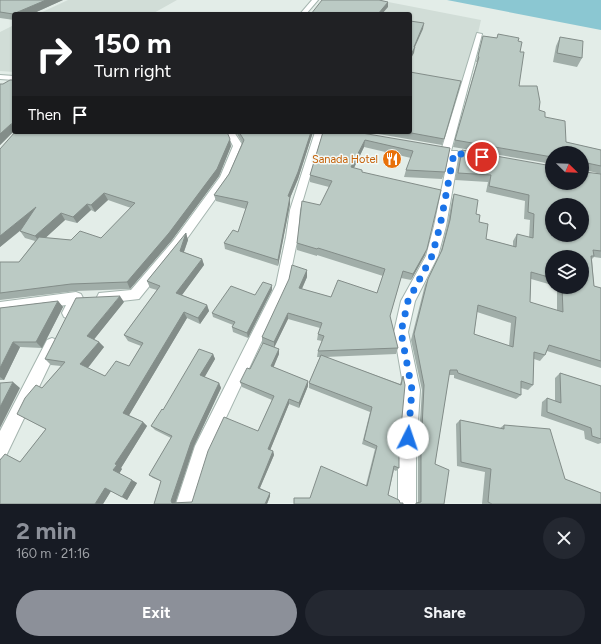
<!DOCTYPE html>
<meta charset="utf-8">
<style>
body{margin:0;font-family:Figtree,sans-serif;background:#242831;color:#f1f3f6;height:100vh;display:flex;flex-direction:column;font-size:15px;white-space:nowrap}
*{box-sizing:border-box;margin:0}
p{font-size:13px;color:#9ea1a6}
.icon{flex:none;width:22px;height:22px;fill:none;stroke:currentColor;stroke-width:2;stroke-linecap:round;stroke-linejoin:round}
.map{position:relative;height:504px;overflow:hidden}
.drawer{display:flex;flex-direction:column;background:#171b24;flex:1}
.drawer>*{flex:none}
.banner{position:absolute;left:12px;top:12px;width:400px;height:122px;border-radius:4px;box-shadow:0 1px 3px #0004;background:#202124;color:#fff;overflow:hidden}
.needle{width:26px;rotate:113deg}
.buttons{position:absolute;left:545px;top:146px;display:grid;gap:8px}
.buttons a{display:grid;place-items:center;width:44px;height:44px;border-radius:50%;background:#171b24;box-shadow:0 1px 3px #0004;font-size:20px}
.pin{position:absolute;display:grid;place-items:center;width:34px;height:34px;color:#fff;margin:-17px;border:2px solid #fff;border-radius:50%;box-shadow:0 1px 4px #0007}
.me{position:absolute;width:44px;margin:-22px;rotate:4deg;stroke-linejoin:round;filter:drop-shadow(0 0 3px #0008)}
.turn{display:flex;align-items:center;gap:14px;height:84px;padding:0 16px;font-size:18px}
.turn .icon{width:52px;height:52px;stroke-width:2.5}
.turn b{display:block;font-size:28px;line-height:34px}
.then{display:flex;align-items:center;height:38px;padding:0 16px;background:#0003;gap:8px;font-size:15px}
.round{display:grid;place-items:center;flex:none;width:42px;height:42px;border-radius:21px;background:#242831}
.summary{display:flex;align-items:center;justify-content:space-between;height:68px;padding:0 16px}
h1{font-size:24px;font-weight:700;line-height:30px;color:#8c9099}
.primary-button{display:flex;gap:8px;margin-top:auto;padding:8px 16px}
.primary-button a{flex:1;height:46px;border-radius:24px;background:#8c9099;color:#fff;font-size:16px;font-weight:700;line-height:46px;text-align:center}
.primary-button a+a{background:#242831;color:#f1f3f6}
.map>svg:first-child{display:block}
.built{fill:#d1ddd7}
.water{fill:#8bc7d2}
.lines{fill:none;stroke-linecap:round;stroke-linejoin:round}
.minor-casing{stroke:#a5b5af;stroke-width:2}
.minor{fill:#fff;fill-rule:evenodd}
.wall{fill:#a1aea9;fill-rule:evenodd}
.shaded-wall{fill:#838d89}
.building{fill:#bbcac4;stroke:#838d89;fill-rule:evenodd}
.route{stroke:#1a73e8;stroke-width:7;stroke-dasharray:0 12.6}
.labels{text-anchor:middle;stroke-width:3;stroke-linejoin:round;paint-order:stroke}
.food-label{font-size:11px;fill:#c56008;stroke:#f3f9f6;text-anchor:end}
</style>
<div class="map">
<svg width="601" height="504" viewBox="0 0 601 504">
<rect width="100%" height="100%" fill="#e3ede8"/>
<path class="built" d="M68,0H177L152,14H38Z
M378,0L481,20L453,143L380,132H410V14H312Z
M14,25V72L0,71V32Z"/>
<path class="water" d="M447,0H601V30Z"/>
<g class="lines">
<defs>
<path id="minor" d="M312,0H318L306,14H300Z
M477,33L482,34L451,151H457L459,153L446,226L438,256L415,301L408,332L420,390L416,453V504H398V453L404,390L394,332L401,301L426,256L434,226L449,153H443L441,151Z
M0,75L14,76V80L0,79Z
M226,132H234L243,146L229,180L181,247L139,299L104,303L99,301L97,297L99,293L131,290L173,241L220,177L233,146Z
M315,132H323L300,210L298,237L288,285L209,454L194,504H176L195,446L276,285L286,237L290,210Z
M76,292L81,294L83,298L74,317L69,319L64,317L62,313L66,305L0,314V302Z
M52,338L57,340L59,345L6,456L0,459V431L47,340Z"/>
</defs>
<use href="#minor" class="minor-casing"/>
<use href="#minor" class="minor"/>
</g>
<path class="wall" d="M0,0H63L32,14H14V20L0,18Z
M483,36L518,41L520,52L519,86L545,117L566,142L601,150V174L585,170V172L601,174V258L594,257L592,259L594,286L601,288V368L547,351L545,355L540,361L534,359L533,385L528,390L521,388V395L516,399L454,378V375H449L435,464L444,504H415L418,503V453L422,390L411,340L425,285L440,254L447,226L452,200L454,194L476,214L486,239L513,246V241L517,234L529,238L530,220L524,219L525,201L486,192L488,182L455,180L459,157L462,150L582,183L552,153V164L453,147L477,62H476ZM552,257L582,287H557V311L530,302L531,279L552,285ZM477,312L511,323L509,346L474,334Z
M560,37L582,58L577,67L553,62L556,46Z
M14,80V131L0,145L3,84Z
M461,81L442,145L367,132H410Z
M236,132H313L298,179L290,198V204L278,266L225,249L224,243L238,232L246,209L216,201L214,195L229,174L242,143Z
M323,132L450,148L445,172L442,179L404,177L406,170L411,158L364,147L354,168L362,172L425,255L411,280L401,278L390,316L398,348L396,354L325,357L400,384L403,376L399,449V468L396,471L394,470L388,495L310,498L366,485L375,449L362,444L370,412L309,388V383L320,357H317L318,351L322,341L317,340L318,334L320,328L288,319L274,347L279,349V354L273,367L308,381V386L299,408L289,404L270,450L273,451L274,455L260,488L270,493V496L267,504H154L161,481L153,478L149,475L171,438L155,430L151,426L163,410L213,354L215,359L204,377L219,383L221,388L194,446L175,503L192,502L258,431L272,400L242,387L240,382L250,369L263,343H262V337L307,270V277L302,289L331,297L377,293L383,276L317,255V256L297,250V243L320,205L329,187L310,182V175Z
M231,146L219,176L172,240L130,289L76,291L0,300V262H19L35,241L25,238L20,231L0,247V149ZM108,200L131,208L101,238L71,240L45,238L65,220L77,223L91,210L95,212Z
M186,233L188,240L184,252L202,259L204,265L182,295L207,305L209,311L200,324L187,318L129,415L143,422L147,426L121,468L122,469L119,473L137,483L127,500L111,491L103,504L5,454L20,462L46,429L17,414L42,388L61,366L51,365L45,359L124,302L94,339L99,342L104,347L88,368L105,376L129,366L141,346L128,341L124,335L157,290L150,288L147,281Z
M272,290L248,338L233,332L232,327L233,325L213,317L212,313L255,295Z
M58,301L63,307L42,348L20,347L4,380H0V308Z
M560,373L601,386V443L598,444L585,439L584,431L541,416L542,402L547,398L555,401V378Z
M460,420L500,428L504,425L565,479L601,504H482L485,472L457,466L456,424Z"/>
<path class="shaded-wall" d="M46,0H63L32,14H14V16L13,14Z
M388,2V7L382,14H377Z
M424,23L423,29L414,49L415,47L414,53L410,60V56Z
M11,124L14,129V131L0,145V134Z
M311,132H313L298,179L290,198V204L278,266V260L288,196Z
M230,139L231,146L219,176L172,240L130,289L127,282Z
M365,140L364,147L351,174V167Z
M104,193L108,200L95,212L91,205Z
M87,204L91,210L77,223L73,217Z
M36,207L40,214L0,247V236Z
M61,213L65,220L40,243L35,236Z
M186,233L188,240L182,257L180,251Z
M427,249L425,255L411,280L413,274Z
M202,259L204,265L179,299L176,293Z
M307,270V277L299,295V288Z
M272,285V290L248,338L247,333Z
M120,296L124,302L92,342L87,336Z
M58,301L63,307L42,348L36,342Z
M207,305L209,311L200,324L198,318Z
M184,312L187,318L128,417L123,413Z
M288,313V319L274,348V342Z
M13,342L20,347L4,380L0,377V368Z
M99,342L104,347L86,370L80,364Z
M279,349V354L272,371L271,366Z
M213,354L215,359L203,380L200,375Z
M308,381V386L299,408V403Z
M13,382L20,388L0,428V407Z
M219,383L221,388L194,446L175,504L172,503L171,501L191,442Z
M289,399V404L269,453L268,449Z
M143,422L147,426L121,468L122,469L119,474L113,470L115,464Z
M273,451L274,455L259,490L258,488Z
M132,480L137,483L127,500L122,497Z
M105,488L111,491L103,504H95Z
M270,493V496L267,504H265Z"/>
<path class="building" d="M0,0H46L13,14L0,12Z
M322,0H379L388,2L378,14H311Z
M410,21L424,23L414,47H415L410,56Z
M498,34L519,38L518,41L522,42L520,52H524L519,86H537L540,102L539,110L545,112V117L565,121L566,142L601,150V166L587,163L585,165V172L601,174V251L593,250L594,256H591L594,286L601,288V361L549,345L545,355L534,352L533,385L521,381V395L458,373L457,370H450L435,464L449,470L444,504H416V503L421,502V450L424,385L414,334L428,279L442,250L450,220L454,194L478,200L476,214L480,215L479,222L488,224L486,239L516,247L517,234L533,238L534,214L528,212L529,195L489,186L491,175L458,173L462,150L552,166V183H582V153H552V157L455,140L479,57L478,56L483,36L497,38ZM552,205H582V235H552ZM552,257H582V287H562L563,312L530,302L531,272L552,278ZM478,305L516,317L513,347L474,334Z
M560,37L583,41L582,58L557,53Z
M410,72L461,81L444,139L406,132H410Z
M10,80H14V124H11L0,134V84H3Z
M15,132H227L230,139L217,169L169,233L127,282L71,284L0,293V262H19L39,237L71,240L80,231L101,238L135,203L104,193L91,205L87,204L73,217L61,213L35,236L20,231L36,207L0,236V149Z
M239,132H311L298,172L288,196L290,197L278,260L224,243L233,230L238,232L248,202L214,195L229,174L244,140Z
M323,132H356L450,148L445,172L406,170L413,151L365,140L351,167L362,170V172L441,190L427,249L413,274L403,271L390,316L398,348L318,351L324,336L318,334L322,323L288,313L274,342L262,337L289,279L292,265L307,270L299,288L331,297L338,280L377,293L385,269L318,248L317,249L297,243L302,201L320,205L332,181L310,175Z
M186,233L180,251L202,259L176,293L207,305L198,318L184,312L123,413L143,422L115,464L117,465L113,470L132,480L122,497L105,488L95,504H0V460L5,454L20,462L46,429L17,414L25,398L36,385L42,388L65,362L45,359L76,298L120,296L87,336L99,342L80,364L105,376L116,361L129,366L143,343L124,335L160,286L147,281Z
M263,282L272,285L247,333L232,327L235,322L212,313L231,286L255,295Z
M58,301L36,342H13L0,368V308Z
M263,343L279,349L271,366L308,381L299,403L289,399L268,449L273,451L258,488L270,493L265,504H154L161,481L149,475L172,436L151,426L162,409L163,410L199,349L213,354L200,375L219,383L191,442L171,501L172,503L192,502L208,451L224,417L258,431L274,396L240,382L247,368L250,369Z
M321,355L401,385L403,376L405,385L399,449V468L394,466L388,495L399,500L400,503H403V504H294V498H310L321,466L367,486L377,446L364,440L372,407L309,383Z
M560,373L601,386V439L592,436L591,428L547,412V398L561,403Z
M13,382L0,407V383Z
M460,420L504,429V425L550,429L565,479L601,493V504H492L488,502L491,469L461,462Z"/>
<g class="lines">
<path class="route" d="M408,438L412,390L401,332L408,301L432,256L440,226L454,153L482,157"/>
</g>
<defs>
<symbol id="restaurant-disc" viewBox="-11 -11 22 22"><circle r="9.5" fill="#e8710a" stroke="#f3f9f6"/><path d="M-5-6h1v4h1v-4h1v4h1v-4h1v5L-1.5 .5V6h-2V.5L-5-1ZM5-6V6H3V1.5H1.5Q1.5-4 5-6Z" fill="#fff"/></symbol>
</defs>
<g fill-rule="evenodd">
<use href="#restaurant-disc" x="381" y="148" width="22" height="22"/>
</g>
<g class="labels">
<g class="food-label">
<text x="378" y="163">Sanada Hotel</text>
</g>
</g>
</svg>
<div class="buttons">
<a><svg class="needle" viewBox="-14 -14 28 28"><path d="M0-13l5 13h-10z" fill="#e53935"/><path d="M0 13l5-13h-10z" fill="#9ea1a6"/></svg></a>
<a><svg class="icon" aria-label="search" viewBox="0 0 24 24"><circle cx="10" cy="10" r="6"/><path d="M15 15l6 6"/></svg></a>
<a><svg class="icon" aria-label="layers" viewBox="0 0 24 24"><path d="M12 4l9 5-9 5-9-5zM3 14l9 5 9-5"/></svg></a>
</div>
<div class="pin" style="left:482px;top:157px;background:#d93025"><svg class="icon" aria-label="arrive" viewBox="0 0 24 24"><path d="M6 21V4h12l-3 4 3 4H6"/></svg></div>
<svg class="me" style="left:408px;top:438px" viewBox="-20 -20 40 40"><circle r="19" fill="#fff"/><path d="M0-13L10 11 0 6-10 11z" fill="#1a73e8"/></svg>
<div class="banner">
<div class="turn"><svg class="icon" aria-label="right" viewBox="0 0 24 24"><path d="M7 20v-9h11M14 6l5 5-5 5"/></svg><div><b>150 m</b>Turn right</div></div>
<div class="then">Then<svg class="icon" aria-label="arrive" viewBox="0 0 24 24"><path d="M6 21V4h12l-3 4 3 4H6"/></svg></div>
</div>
</div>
<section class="drawer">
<div class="summary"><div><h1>2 min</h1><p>160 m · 21:16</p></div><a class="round"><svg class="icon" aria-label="close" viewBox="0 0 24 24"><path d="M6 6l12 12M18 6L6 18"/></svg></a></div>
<div class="primary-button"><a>Exit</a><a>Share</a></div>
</section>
